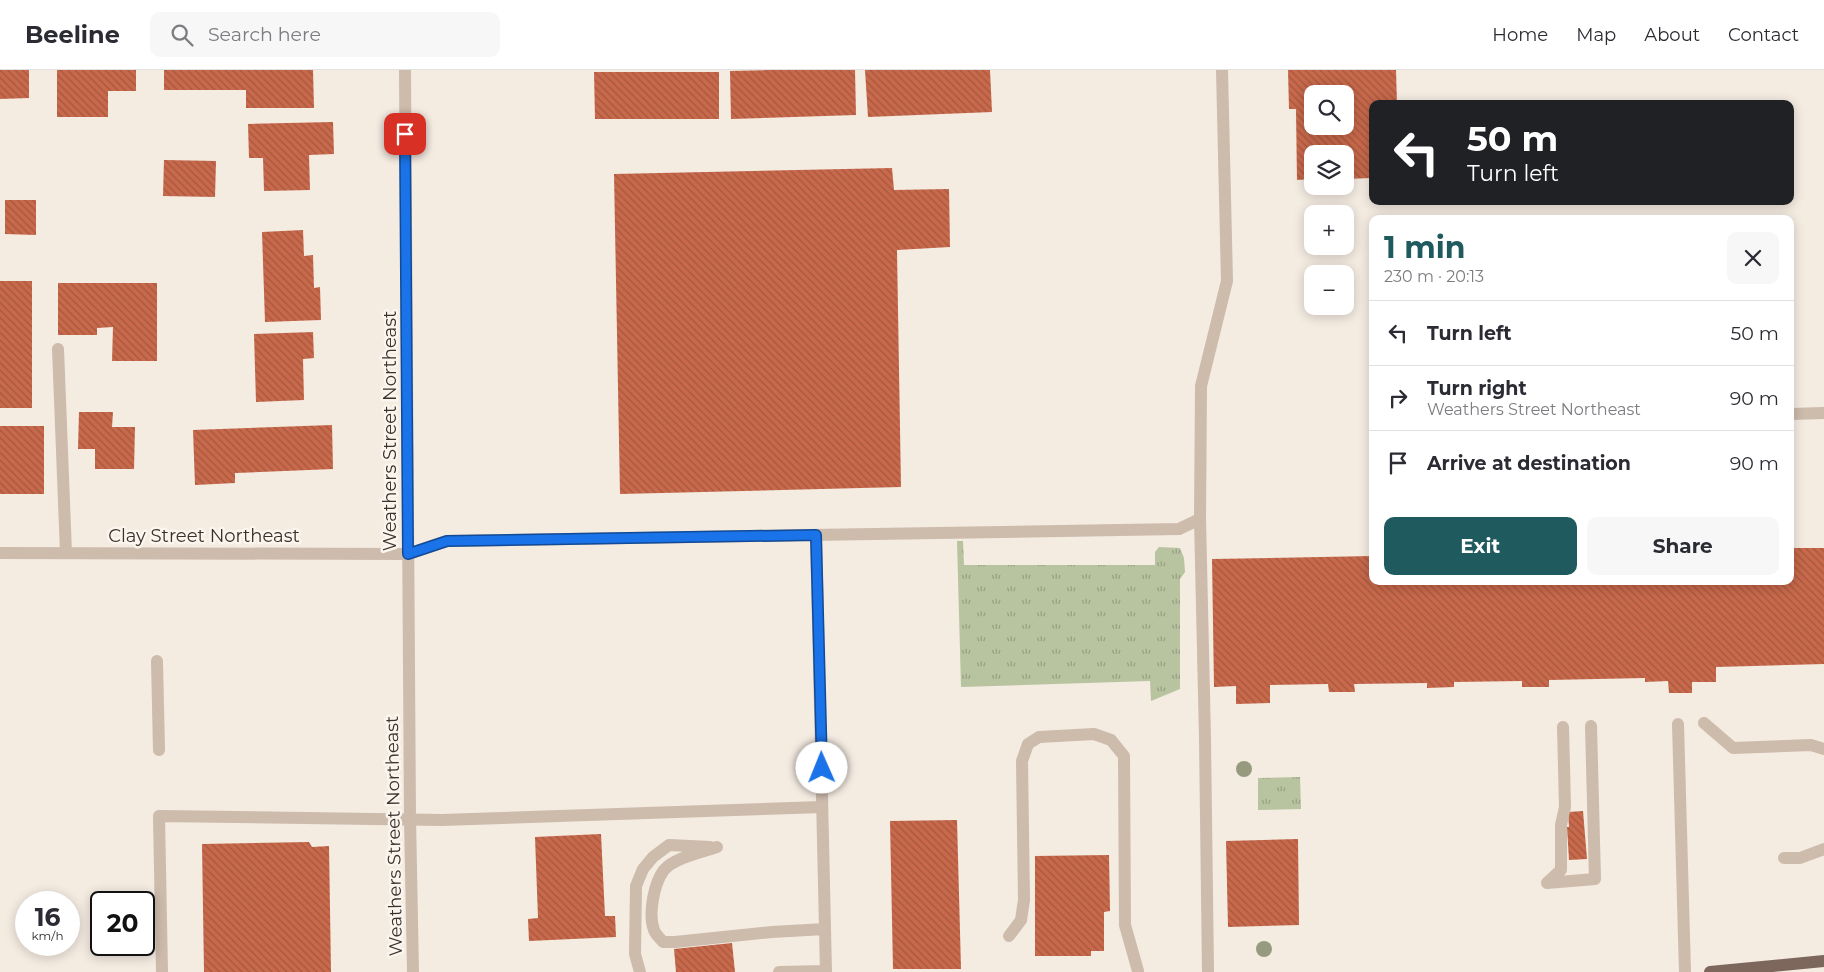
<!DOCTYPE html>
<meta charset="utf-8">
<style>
body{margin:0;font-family:Montserrat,sans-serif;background:#f7f7f7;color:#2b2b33;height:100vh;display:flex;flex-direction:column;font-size:19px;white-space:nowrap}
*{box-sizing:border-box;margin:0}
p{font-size:16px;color:#7c7c81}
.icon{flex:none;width:28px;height:28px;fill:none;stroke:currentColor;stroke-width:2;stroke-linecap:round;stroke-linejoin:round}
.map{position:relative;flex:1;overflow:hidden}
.panel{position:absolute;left:1369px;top:145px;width:425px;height:370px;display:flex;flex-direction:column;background:#fff;border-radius:10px;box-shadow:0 2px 12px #0003}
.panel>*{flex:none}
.guide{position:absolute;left:1369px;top:30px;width:425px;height:105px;border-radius:10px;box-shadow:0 2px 12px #0003;background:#202124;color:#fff;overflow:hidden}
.buttons{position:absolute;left:1304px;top:15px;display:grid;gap:10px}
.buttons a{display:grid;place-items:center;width:50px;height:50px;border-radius:10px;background:#fff;box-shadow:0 2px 12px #0003;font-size:25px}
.speed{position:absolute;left:15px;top:821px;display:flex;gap:10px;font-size:25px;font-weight:700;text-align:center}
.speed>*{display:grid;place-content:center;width:65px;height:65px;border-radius:50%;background:#fff;box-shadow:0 2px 12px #0003;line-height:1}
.speed small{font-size:12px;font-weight:400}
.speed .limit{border:2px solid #111;border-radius:8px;background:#fff;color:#111}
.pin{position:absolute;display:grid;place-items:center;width:42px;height:42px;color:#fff;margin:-21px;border-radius:10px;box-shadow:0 2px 8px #0006}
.me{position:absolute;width:55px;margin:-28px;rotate:359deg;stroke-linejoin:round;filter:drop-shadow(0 0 4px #0008)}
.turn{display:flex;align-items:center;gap:18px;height:105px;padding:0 15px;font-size:22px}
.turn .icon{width:65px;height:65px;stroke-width:2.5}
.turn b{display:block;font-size:35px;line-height:42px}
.round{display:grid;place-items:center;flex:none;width:52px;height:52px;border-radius:10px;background:#f7f7f7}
.summary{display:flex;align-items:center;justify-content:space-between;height:85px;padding:0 15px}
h1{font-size:30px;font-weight:700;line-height:38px;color:#1f5a5e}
.primary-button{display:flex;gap:10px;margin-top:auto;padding:10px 15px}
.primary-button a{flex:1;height:58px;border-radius:10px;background:#1f5a5e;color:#fff;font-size:20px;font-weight:700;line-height:58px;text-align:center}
.primary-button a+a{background:#f7f7f7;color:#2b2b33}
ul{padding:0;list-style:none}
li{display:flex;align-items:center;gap:15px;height:65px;padding:0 15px;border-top:1px solid #e1e1e2}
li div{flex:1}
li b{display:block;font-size:19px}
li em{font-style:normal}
header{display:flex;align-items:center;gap:30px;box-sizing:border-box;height:70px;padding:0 25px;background:#fff;border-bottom:1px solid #e1e1e2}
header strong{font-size:24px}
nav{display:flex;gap:28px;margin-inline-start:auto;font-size:18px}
.search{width:350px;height:45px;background:#f7f7f7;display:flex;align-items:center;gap:12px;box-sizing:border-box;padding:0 18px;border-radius:10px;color:#7c7c81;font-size:19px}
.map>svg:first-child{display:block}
.grass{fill:url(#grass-tufts)}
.building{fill:url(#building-back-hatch);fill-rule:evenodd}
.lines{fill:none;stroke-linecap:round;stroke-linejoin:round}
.service{stroke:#cdbbac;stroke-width:12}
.minor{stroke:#cdbbac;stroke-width:12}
.primary{stroke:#7d675c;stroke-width:12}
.tree{fill:#969b7f}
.route-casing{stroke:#114b97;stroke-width:12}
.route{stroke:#1a73e8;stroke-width:9}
.labels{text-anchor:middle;stroke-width:5;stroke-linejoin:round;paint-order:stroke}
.street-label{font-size:18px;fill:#3b302b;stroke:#fbf5ee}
</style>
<header>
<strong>Beeline</strong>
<div class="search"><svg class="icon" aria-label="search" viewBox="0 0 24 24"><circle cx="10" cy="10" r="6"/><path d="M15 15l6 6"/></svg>Search here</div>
<nav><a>Home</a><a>Map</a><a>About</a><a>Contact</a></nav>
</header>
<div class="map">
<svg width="1824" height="902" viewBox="0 0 1824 902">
<defs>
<pattern id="grass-tufts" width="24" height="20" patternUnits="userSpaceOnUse" patternTransform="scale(1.25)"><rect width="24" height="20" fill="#b8c4a0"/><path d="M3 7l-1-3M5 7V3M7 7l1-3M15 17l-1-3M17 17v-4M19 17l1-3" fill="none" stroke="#97a083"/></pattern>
<pattern id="building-back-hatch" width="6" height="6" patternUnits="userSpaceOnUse" patternTransform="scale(1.25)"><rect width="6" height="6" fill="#c8694b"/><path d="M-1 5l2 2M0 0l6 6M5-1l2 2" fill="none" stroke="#a4573f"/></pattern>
</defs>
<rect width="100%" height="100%" fill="#f4ebe1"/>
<path class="grass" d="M957,471H963L964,495H1155V482L1159,477L1180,478L1184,488L1185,502L1180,509V619L1151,631L1150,611L961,617Z
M1300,707L1301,739L1258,740V708Z"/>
<path class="building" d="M0,0H29V28L0,29Z
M57,0H136V21H108V47H57Z
M164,0H313L314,38H246V20H164Z
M769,0H855L856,45L731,49L730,1Z
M865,0H990L992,42L868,47Z
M1288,0H1396L1397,34H1372V108L1345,109V84H1312V109L1297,110L1296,39H1289ZM1312,24H1345V56H1312Z
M594,2H719V49H595Z
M333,52L334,84L309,85L310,120L264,121L263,88H249L248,54Z
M164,90L216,91L215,127L163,126Z
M892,98L894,120L949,119L950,177L897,180L901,417L620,424L614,104Z
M5,130H36V165L5,164Z
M303,160L304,186L313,185L314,218L320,217L321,250L265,252L262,162Z
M0,211H32V338H0Z
M58,213H157V291H112L113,257L97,258V265H58Z
M313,262L314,288L303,289L304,330L256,332L254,264Z
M79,342H113L112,357H135L134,399H95V379H78Z
M332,355L333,399L235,403V413L195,415L193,360Z
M0,356H44V424H0Z
M1790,478H1824V594L1716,597V612H1692V623H1669L1668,611L1645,612V608L1549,610V617H1522V611L1454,612V617L1427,618V613L1354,614L1355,622H1329L1328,614L1270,615V633L1236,634V616L1214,617L1212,489L1372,486V511H1790Z
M1583,741L1587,789L1569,790L1567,757H1569L1568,742Z
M957,750L961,899H893L890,751Z
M601,764L605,846H615L616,867L529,871L528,849L538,848L535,767Z
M1298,769L1299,855L1228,857L1226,771Z
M309,772L312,777L329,776L331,902H204L202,774Z
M1109,785L1110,841L1104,842V881H1091V886H1035V786Z
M732,873L735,902H676L674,879Z"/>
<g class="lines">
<path class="service" d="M58,279L66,483
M1790,344L1824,343
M816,465L826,902
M408,484L447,471L1179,459L1200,449
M157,591L159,680
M1704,653L1733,678L1811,675L1824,679
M1678,654L1685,902
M717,777C702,782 674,788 664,800C654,813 648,844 654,860C655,864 660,868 663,872H675L772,862L825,859
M1784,788H1800L1824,779
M1547,813L1595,809L1591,656
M1547,813L1561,800V755L1565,737L1563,657
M1009,866L1021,850L1024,830L1022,691L1028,674L1039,667L1094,664L1111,670L1124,686L1125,855L1138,901
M162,902L159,746L442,750L822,737
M640,902L635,884L636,816L643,799L653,787L669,775L710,777
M779,902L826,901
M1208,902L1205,668L1200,449L1201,316L1227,211L1222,0"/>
<path class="minor" d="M405,0L410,748L413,902
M0,483L408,484"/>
<path class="primary" d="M1710,902L1824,891"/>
</g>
<g class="tree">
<circle cx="1244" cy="699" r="8"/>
<circle cx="1264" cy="879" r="8"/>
</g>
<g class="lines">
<defs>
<path id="route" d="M405,64L408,484L447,471L816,465L822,698"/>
</defs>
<use href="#route" class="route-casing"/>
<use href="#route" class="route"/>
</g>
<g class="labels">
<g class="street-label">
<text transform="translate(390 361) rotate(-90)" y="6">Weathers Street Northeast</text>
<text x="204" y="472">Clay Street Northeast</text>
<text transform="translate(394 766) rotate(-91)" y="6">Weathers Street Northeast</text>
</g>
</g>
</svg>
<div class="buttons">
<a><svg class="icon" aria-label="search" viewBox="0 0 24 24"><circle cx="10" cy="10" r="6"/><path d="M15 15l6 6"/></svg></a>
<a><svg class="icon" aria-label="layers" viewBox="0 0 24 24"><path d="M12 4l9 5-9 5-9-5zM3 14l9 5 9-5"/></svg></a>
<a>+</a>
<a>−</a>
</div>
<div class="speed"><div>16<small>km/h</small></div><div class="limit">20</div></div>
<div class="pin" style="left:405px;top:64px;background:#d93025"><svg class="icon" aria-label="arrive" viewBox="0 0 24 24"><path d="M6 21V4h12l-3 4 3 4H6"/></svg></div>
<svg class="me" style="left:822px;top:698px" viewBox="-20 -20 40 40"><circle r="19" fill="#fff"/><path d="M0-13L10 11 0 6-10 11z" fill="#1a73e8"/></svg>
<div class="guide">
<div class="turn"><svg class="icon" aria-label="left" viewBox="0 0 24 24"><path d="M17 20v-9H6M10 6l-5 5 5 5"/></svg><div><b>50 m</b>Turn left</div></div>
</div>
<section class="panel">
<div class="summary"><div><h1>1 min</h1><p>230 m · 20:13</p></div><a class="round"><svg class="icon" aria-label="close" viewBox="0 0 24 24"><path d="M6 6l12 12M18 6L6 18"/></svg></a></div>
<ul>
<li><svg class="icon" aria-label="left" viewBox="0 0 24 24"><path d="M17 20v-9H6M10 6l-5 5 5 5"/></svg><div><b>Turn left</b></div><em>50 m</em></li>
<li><svg class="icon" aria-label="right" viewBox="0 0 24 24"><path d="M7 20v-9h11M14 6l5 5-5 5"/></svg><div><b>Turn right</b><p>Weathers Street Northeast</p></div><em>90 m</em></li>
<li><svg class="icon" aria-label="arrive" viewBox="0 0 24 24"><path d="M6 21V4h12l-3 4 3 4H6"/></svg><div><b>Arrive at destination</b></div><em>90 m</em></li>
</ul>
<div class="primary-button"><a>Exit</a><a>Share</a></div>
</section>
</div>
